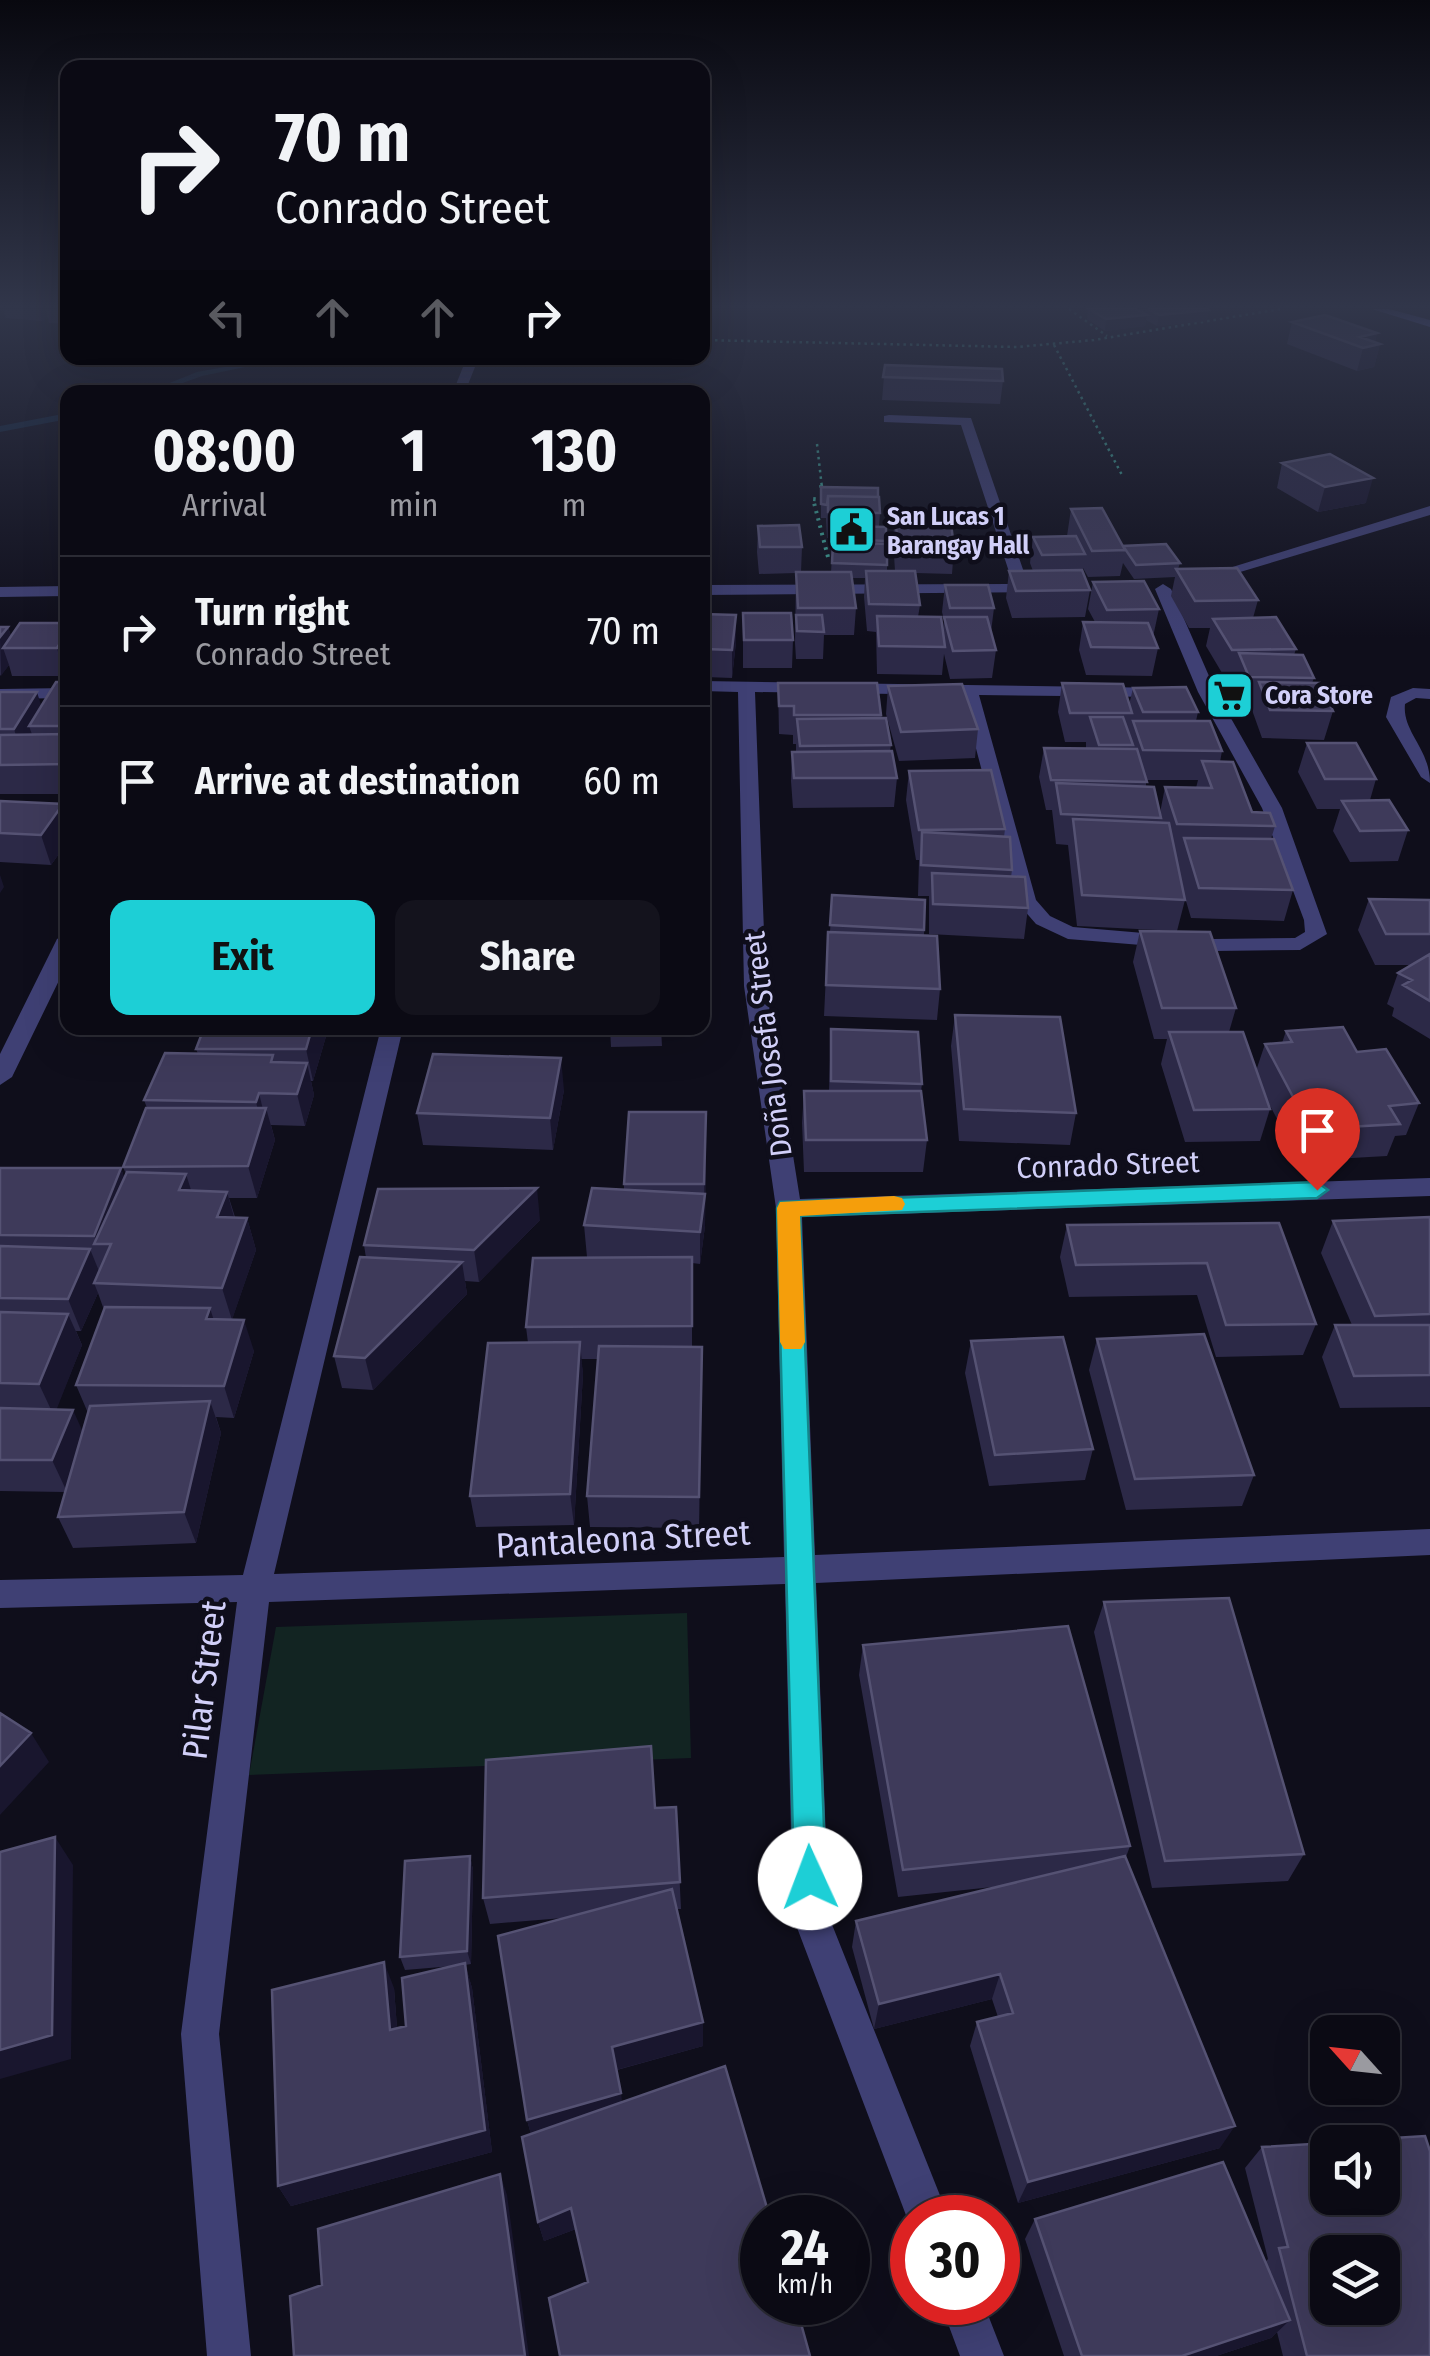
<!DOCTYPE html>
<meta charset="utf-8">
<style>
body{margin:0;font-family:"Fira Sans Condensed",sans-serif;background:#14131d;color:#f1f3f6;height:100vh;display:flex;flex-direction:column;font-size:38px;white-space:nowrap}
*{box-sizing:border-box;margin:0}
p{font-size:32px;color:#9a9aa0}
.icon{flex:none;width:55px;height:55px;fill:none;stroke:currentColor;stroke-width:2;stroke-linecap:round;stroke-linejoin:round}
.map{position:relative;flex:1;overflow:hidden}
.drawer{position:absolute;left:60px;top:385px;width:650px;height:650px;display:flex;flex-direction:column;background:#0b0a14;border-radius:20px;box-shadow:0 10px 40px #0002,0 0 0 2px #2b2b34}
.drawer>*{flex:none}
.banner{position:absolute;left:60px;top:60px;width:650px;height:305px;border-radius:20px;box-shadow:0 10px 40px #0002,0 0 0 2px #2b2b34;background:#0b0a14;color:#f1f3f6;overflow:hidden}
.needle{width:65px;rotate:297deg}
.tools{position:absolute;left:1310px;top:2015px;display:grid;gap:20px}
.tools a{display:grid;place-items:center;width:90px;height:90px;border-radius:20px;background:#0b0a14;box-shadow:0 10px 40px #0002,0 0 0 2px #2b2b34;font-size:50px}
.speed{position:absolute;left:740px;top:2195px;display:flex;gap:20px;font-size:50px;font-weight:700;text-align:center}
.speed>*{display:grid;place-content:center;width:130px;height:130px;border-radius:50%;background:#0b0a14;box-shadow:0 10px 40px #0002,0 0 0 2px #2b2b34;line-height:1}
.speed small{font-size:25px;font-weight:400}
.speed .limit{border:15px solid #d22;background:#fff;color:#111}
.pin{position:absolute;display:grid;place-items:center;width:85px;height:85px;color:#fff;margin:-102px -42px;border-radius:50% 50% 50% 0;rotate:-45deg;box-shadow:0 0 10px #0007}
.pin .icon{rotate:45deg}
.me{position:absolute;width:110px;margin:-55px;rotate:358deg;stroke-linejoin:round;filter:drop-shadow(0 0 8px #0008)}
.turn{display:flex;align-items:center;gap:35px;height:210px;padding:0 50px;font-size:45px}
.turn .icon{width:130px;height:130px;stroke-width:2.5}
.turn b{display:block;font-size:70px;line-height:85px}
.lanes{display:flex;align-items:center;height:95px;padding:0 50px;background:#0003;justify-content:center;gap:50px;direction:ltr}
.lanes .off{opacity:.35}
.eta{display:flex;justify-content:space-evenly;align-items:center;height:170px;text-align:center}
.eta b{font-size:60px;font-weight:700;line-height:70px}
.action{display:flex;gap:20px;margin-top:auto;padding:20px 50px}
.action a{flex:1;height:115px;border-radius:20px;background:#1dcfd6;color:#111;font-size:40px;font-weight:700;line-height:115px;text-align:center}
.action a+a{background:#14131d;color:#f1f3f6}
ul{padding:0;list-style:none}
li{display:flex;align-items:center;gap:30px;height:150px;padding:0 50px;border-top:2px solid #2b2b34}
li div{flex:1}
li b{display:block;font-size:38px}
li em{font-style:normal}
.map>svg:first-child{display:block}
.green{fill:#122422}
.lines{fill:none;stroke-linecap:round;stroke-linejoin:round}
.stream{fill:#14273f;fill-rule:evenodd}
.path-far1{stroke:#3c9f92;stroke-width:2.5;stroke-dasharray:2.5 4;stroke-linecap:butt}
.path{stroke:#3c9f92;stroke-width:4;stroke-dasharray:2.5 5;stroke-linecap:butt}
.street{fill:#3f4074;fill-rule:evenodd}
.secondary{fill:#7277ec;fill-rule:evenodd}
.wall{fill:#2c2947;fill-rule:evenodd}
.shaded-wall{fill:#19162e}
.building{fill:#3e3a5a;stroke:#555273;stroke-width:2.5;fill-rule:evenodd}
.route{fill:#1dcfd6;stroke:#13878b;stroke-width:2.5}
.slow{fill:#f59e0b}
.labels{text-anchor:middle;stroke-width:9;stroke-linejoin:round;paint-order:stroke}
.far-poi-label{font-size:25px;font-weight:bold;fill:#d1cff8;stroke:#0f0e1b;text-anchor:start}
.street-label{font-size:30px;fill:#d1cff8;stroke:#0f0e1b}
.near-street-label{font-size:35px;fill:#d1cff8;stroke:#0f0e1b}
</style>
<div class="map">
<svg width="1430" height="2356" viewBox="0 0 1430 2356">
<rect width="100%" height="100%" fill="#0f0e1b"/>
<path class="green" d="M687,1613L691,1758L249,1775L276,1627Z"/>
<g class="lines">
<path class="stream" d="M274,358H288L202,376L158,392H147L197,372Z
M68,413V419L0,432V426Z"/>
<path class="path-far1" d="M1069,309L1107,336
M702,340L1017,347L1094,340L1281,309
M1054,345L1123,477
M817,444L822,488"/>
<path class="path" d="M821,485L823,500L813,499L828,557"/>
<path class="street" d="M471,358L477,362L465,392H453L465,362Z
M889,415L971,418L1028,584L1047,586V592L702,595V585L1013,584L961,425L884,422V416Z
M1430,506V515L1210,581L1197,578Z
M1163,584L1171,589L1216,692L1282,808L1327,934L1300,950L1214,951L1068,939L1036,924L1016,901L962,695L755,692L766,986L800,1199L1430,1178V1196L802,1217L815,1555L1430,1529V1555L816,1583L829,1917L949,2218H912V2231L793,1917L785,1584L269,1602L219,2034L251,2356H207L181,2034L237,1602L0,1608V1580L243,1575L381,1028H403L274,1574L784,1557L776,1208L744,986L738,692L702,691V681L1168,688L1171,692L1162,697L979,695L1036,900L1050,916L1073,927L1214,939L1295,938L1305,932L1304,920L1262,808L1198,692L1155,589Z
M68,586V596L0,597V587Z
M68,688V698L0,699V689Z
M1413,688L1430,689V699L1416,698L1405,704C1402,732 1430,748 1430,783L1421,777L1386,717L1391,697Z
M68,933V962L12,1077L0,1085V1054L57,939Z
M940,2302H983L1004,2356H960Z"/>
<path class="secondary" d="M1372,309H1389L1430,320V327Z"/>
</g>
<path class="wall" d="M3,309H68V324L49,323L48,318L42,321L6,318Z
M1088,309H1208L1207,321L1157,326L1146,320L1145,326L1105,331L1087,319Z
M1292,322L1377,333L1375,342L1380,344L1374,367L1357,371L1287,344Z
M885,365L1003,381L1000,404L882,400Z
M1282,463L1366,503L1318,512L1277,488Z
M821,487L880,513L879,527H886V544H887V571H895L893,540L895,514L954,548L952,574L916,573L920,605L918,617L943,631L944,620L942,612L945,585L994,608L991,632L996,650L992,678L950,679L944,654L942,675L877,674L876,632L867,631L864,597L865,578H852L856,608L854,635H824L823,659H796L795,643L796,573L759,574L757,552L758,526L802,547L801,572H831L833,542L837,543V538H827L826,518H821Z
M1071,509L1123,546L1180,563L1178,569L1258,600L1253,618L1296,649L1294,655L1314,678L1312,683L1333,711L1324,740L1262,738L1252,710L1253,705H1242L1232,681L1233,678H1225L1206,646L1210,628H1189L1171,596L1175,577L1134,579L1123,563L1120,576L1088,577L1083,568L1082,572L1090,590L1085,617L1012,618L1006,598L1009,571H1033L1030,563L1033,537L1067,536Z
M1093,582L1159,609L1153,637L1158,648L1152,676L1086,675L1079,650L1083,622H1095L1088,609Z
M743,613L793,640L792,668H743Z
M702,614L736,615V642L732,678L705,677V671H702Z
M68,623V676L67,674L65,676H12L9,665L0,676V627H8L11,636Z
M68,682V794H0V692L42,707Z
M778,683L881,715L891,745L890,751L897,778L894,807L793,808L791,781L792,752H796V744H793V735L779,734Z
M1062,683L1129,705L1133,688L1198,712L1196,721L1222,751L1220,762L1252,812L1275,826L1271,839L1293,890L1284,921L1191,918L1181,884L1185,900L1177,931L1077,926L1068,845L1056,844L1052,810H1046L1039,777L1044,748L1086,749V742H1065L1058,712ZM1146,780H1198L1196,788L1165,787L1160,813L1146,786Z
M888,686L978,729L975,758L899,761L886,714Z
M1307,743L1376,779L1370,800L1408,830L1398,861L1350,862L1333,831L1340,809H1317L1298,772Z
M909,771L1005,829L1004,837L1012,870L1011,877L1028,908L1024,939L929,934V896H918L919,860H916L906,800Z
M0,801L63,804L68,818V841L51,865L0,862Z
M832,895L925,900L924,935L940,989L937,1020L824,1016L828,932H830Z
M1369,899L1430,900V1039L1392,1016L1394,1008L1387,1004L1398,973L1412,965H1375L1358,930Z
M1140,931L1236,1008L1229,1032L1256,1071L1265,1044L1282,1043L1286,1031L1357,1052L1419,1103L1406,1135L1395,1136L1387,1156L1299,1161L1265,1096L1270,1109L1260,1141L1185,1142L1161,1064L1167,1039H1154L1133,962Z
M955,1015L1076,1113L1070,1145L959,1141L951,1046Z
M610,1028H661L662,1046L611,1047Z
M831,1029L922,1084L921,1091L927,1140L923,1172H804L802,1123L804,1091H829Z
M327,1033L313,1081H311L314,1095L305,1126L271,1125L275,1140L257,1198H229L235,1217L247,1218L256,1250L232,1319L254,1351L234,1418L216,1417L221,1433L196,1543L73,1548L58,1517L65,1492L0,1491V1168H121L124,1178L126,1174L123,1167L147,1108L144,1100L198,1054L196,1049ZM98,1293L104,1310L76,1385L88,1413L83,1431L56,1409L82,1345L76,1331H81Z
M564,1090L553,1150L423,1145L417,1113Z
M706,1112L705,1226L700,1264L692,1263V1347L702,1378L699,1528L590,1527L587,1496L598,1359H581L583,1374L574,1525L476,1527L470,1496L528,1343L526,1327L587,1257L584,1225L624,1190V1184Z
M1430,1217V1407L1340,1408L1322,1357L1335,1325H1352L1321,1253L1333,1221Z
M540,1220L479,1282L465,1281L467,1294L373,1390L342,1388L334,1356L366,1258L364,1245Z
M1279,1223L1316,1324L1303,1355L1216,1357L1197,1295L1069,1297L1060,1257L1067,1225Z
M1097,1339L1254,1475L1242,1506L1126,1510L1089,1370Z
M971,1341L1093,1449L1085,1480L989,1486L965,1373Z
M1104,1602L1304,1854L1288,1881L1152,1888L1094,1632Z
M863,1645L1130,1846L1126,1857L1220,2148L1018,2203L970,2046L977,2022L998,2017L992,1999L874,2029L852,1947L856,1921L1002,1886L898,1897L859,1675Z
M676,1807L681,1909H676L703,2046L617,2070L588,2282L576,2229L544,2241L538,2222L531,2134L527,2120L563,1918L490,1924L483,1898L655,1808Z
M470,1856L473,1870L471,1964L465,1965L472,1988L492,2152L291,2206L278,2186L394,1988L397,2028L406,2026L453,1966L405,1970L400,1957Z
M1262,2147L1430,2356H1283L1277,2332L1271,2338L1216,2356H1064L1025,2239L1035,2219L1265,2262L1268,2259L1245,2168Z"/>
<path class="shaded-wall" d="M39,309H46L48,318L42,321Z
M1209,310L1207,321L1157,326L1159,315Z
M1147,315L1145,326L1105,331L1106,319Z
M1377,333L1374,346L1380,344L1374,367L1357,371L1363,348L1360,337Z
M1373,478L1366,503L1318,512L1325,487Z
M736,615V642L732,678V650Z
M8,627L15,648H3L9,665L1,676L0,637Z
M68,631V652H60L67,674L65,676L57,648Z
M37,692L46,721L29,726L34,740L23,758L14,729Z
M63,804L68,818V841L51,865L41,835Z
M0,875L4,887L0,893Z
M312,1028H326L327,1033L313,1081L306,1049Z
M561,1058L564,1090L553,1150L550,1118Z
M307,1063L314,1095L305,1126L297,1094Z
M259,1093L264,1114L266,1108L275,1140L257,1198L248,1166L261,1123L256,1102Z
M706,1112L705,1226L700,1264V1232L704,1199Z
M121,1168L132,1200L111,1244H97L94,1236Z
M186,1174L196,1206L179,1190Z
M537,1188L540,1220L479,1282L474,1250Z
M227,1192L236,1224L217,1217Z
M247,1218L256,1250L232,1320L222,1288Z
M90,1249L103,1281L94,1283L98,1293L81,1331L68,1299Z
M462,1262L467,1294L373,1390L365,1358Z
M210,1308L220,1340L206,1319Z
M68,1314L82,1345L54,1416L39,1384Z
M244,1320L254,1351L234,1418L224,1386Z
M580,1342L583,1374L574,1525L570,1494Z
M702,1347V1378L699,1528V1497Z
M210,1401L221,1433L196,1543L184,1512Z
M73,1410L87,1441L67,1492L52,1460Z
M31,1733L49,1762L0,1815V1766Z
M55,1837L73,1865L71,2059L0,2079V2050Z
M470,1856L473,1870L471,1964L467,1951Z
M384,1962L394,1988L399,2054L390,2030Z
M465,1963L472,1988L492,2152L291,2206L278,2186Z
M1000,1974L992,1999L874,2029L879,2004Z
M703,2022V2046L616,2070L612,2047Z
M621,2093L624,2116L533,2142L527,2120Z
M1235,2126L1220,2148L1018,2203L1028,2182Z
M500,2174L507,2195L529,2356H525Z
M571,2208L576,2229L544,2241L538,2222Z
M1290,2320L1271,2338L1216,2356H1182Z"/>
<path class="building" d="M1089,309H1136L1147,315L1106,319Z
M1148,309H1208L1209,310L1159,315Z
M1325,315L1377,333L1360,337L1380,344L1363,348L1292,322Z
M885,365L1002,369L1003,381L883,377Z
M1330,454L1373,478L1325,487L1282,463Z
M821,487L878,488V497L828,496L827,505L821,504Z
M828,496L879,497L880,513L828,512Z
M1102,508L1125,550L1092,551L1071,509Z
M895,514L950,515L954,548L898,547Z
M799,525L802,547H760L758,526Z
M838,526L886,527V541L838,539Z
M1076,536L1085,554L1042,555L1033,537Z
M833,542L887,544V565L832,563Z
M1166,544L1180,563L1136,565L1123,546Z
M1237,568L1258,600L1195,601L1176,569Z
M1082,570L1090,590L1016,591L1009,571Z
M866,571H915L920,605L869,604Z
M796,572H851L856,608H798Z
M1144,581L1159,609L1107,610L1093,582Z
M945,585H988L994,608H950Z
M743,613H791L793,640H744Z
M702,614L736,615L732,650L705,649L706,643H702Z
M796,615H822L824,632L797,631Z
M877,616L941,617L945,647L879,646Z
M944,617H987L996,650L953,651Z
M1276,617L1296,649L1232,650L1213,619Z
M1083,622L1148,623L1158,648L1091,647Z
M20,623H68V631L57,648H3Z
M0,627H8L0,637Z
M68,639V652H60Z
M1239,653L1303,655L1314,678L1249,677Z
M56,682H68V726H29Z
M1259,682L1320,683L1333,711L1270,710Z
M778,683H877L881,715H794V706H779Z
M1062,683L1123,684L1132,713H1070Z
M962,684L978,729L901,732L888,686Z
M1186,687L1198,712H1143L1133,688Z
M0,692H37L14,729H0Z
M1090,717H1123L1133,745H1099Z
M886,718L891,745L800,746L797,719Z
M1133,721H1210L1222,751L1143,750Z
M68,734V764L0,765V735Z
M1307,743H1356L1376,779H1325Z
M1044,748L1137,749L1147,782L1051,780Z
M892,751L897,778H794L792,752Z
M1202,761L1233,762L1252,812L1270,813L1275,826L1177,824L1165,787L1212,788Z
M991,770L1005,829L919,830L909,771Z
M1056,783L1154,787L1161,818L1061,814Z
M1389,800L1408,830L1360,831L1342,801Z
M0,801L63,804L41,835L0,833Z
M1073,819L1169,823L1185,900L1082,895Z
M922,832L1010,837L1012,870L921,865Z
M1184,838L1274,839L1293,890L1199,888Z
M932,873L1025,877L1028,908L933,904Z
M832,895L925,900L924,930L830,925Z
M1369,899L1430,900V934H1386Z
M1140,931L1210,932L1236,1008H1162Z
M828,932L937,936L940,989L826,985Z
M1430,954V1001L1403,985L1412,980L1398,973Z
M955,1015L1060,1017L1076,1113L964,1109Z
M1343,1027L1357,1052L1386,1049L1419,1103L1389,1106L1400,1124L1310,1129L1265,1044L1292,1042L1286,1031Z
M204,1028H312L306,1049H196Z
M831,1029L918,1032L922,1084L831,1081Z
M1169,1032H1243L1270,1109L1194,1110Z
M165,1053L273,1055L271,1062L307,1063L297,1094L259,1093L256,1102L144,1100Z
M433,1054L561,1058L550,1118L417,1113Z
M804,1091H921L927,1140H806Z
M146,1108H266L248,1166L123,1167Z
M629,1112H706L704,1184H624Z
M0,1168H121L94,1236L0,1235Z
M127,1172L186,1174L179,1190L227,1192L217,1217L247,1218L222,1288L94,1283L111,1244H94Z
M537,1188L474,1250L364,1245L378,1189Z
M592,1188L705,1194L700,1232L584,1225Z
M1430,1217V1314L1375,1316L1333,1221Z
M1279,1223L1316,1324L1226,1325L1207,1263L1076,1265L1067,1225Z
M0,1246L90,1249L68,1299L0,1298Z
M360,1257L462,1262L365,1358L334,1356Z
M692,1257V1326L526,1327L533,1258Z
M105,1307L210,1308L206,1319L244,1320L224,1386L76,1385Z
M0,1312L68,1314L39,1384L0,1383Z
M1335,1325H1430V1375L1354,1376Z
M1204,1334L1254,1475L1135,1479L1097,1339Z
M1063,1337L1093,1449L995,1455L971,1341Z
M580,1342L570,1494L470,1496L488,1343Z
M599,1346L702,1347L699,1497L587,1496Z
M210,1401L184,1512L58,1517L90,1406Z
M0,1408L73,1410L52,1460H0Z
M1229,1598L1304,1854L1165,1861L1104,1602Z
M1068,1626L1130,1846L903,1870L863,1645Z
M0,1713L31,1733L0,1766Z
M651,1746L655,1808L676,1807L680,1882L483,1898L486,1760Z
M55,1837L52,2035L0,2050V1852Z
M470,1856L467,1951L400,1957L405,1861Z
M1125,1856L1235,2126L1028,2182L977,2022L1013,2013L1000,1974L879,2004L856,1921Z
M672,1889L703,2022L612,2047L621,2093L527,2120L498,1936Z
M384,1962L390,2030L406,2026L402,1978L465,1963L485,2130L278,2186L272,1990Z
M725,2066L770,2218H762V2302H795L810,2356H560L549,2298L588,2282L571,2208L538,2222L522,2137Z
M1425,2136L1430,2151V2356H1307L1279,2248L1288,2247L1262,2147L1328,2143V2198H1382V2142H1328ZM1328,2252H1382V2308H1328Z
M1223,2162L1290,2320L1182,2356H1082L1035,2219Z
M500,2174L525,2356H294L290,2296L322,2285L318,2229Z"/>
<linearGradient id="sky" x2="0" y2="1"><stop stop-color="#08080f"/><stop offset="0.48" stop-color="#31364a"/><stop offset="1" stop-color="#31364a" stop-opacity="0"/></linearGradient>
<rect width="1430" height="638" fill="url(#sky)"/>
<path class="route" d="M1317,1182L1328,1190L1317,1198L800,1216L826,1878L822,1890L810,1895L798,1890L794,1878L777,1208L780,1202Z"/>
<path class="slow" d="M894,1196L902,1198L905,1204L902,1210L800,1216L805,1342L801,1349H784L780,1342L777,1208L780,1202Z"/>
<defs>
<symbol id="civic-square" viewBox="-11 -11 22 22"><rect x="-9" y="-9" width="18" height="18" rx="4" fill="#1dcfd6" stroke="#0f0e1b"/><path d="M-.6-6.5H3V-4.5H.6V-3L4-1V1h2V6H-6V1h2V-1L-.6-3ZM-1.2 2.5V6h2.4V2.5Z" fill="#111"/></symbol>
<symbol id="supermarket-square" viewBox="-11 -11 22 22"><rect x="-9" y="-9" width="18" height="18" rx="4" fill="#1dcfd6" stroke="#0f0e1b"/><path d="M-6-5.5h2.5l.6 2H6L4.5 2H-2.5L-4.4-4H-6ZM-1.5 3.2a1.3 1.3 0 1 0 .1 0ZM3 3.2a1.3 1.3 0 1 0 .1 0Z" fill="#111"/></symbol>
</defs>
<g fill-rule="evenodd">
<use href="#civic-square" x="824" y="502" width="55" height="55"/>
<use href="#supermarket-square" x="1202" y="668" width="55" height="55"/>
</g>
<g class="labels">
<g class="far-poi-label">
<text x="887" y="525">San Lucas 1<tspan x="887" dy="29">Barangay Hall</tspan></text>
<text x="1265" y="704">Cora Store</text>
</g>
<g class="street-label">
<text transform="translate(768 1044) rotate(-97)" y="10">Doña Josefa Street</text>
<text transform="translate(1108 1165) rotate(-2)" y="10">Conrado Street</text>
</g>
<g class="near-street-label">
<text transform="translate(623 1539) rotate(-3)" y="12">Pantaleona Street</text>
<text transform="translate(204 1680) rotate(-83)" y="12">Pilar Street</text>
</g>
</g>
</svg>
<div class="tools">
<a><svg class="needle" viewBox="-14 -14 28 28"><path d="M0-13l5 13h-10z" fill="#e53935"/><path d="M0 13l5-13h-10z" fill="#9a9aa0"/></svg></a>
<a><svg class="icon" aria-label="sound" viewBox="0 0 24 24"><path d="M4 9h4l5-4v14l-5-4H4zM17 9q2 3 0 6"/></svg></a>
<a><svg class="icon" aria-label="layers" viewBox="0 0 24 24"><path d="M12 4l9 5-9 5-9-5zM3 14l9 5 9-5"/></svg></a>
</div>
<div class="speed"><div>24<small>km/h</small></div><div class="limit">30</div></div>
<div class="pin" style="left:1317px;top:1190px;background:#d93025"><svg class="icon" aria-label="arrive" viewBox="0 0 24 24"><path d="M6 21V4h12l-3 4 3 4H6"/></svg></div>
<svg class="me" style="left:810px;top:1878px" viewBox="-20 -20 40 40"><circle r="19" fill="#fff"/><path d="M0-13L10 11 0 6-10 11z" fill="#1dcfd6"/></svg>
<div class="banner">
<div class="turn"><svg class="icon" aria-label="right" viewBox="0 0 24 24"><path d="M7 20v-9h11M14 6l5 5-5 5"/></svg><div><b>70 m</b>Conrado Street</div></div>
<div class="lanes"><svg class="icon off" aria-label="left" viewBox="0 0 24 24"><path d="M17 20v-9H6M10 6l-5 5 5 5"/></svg><svg class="icon off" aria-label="ahead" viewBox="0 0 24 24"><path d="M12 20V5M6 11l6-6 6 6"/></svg><svg class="icon off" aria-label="ahead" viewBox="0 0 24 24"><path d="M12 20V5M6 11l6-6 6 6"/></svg><svg class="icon" aria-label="right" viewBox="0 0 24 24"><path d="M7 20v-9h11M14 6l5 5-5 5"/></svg></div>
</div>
<section class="drawer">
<div class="eta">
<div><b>08:00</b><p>Arrival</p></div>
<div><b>1</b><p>min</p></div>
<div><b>130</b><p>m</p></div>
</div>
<ul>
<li><svg class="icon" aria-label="right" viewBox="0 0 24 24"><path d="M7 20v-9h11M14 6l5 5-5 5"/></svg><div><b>Turn right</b><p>Conrado Street</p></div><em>70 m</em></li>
<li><svg class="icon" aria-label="arrive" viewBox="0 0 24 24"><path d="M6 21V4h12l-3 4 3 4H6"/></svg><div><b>Arrive at destination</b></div><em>60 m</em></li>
</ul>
<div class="action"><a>Exit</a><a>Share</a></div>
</section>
</div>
